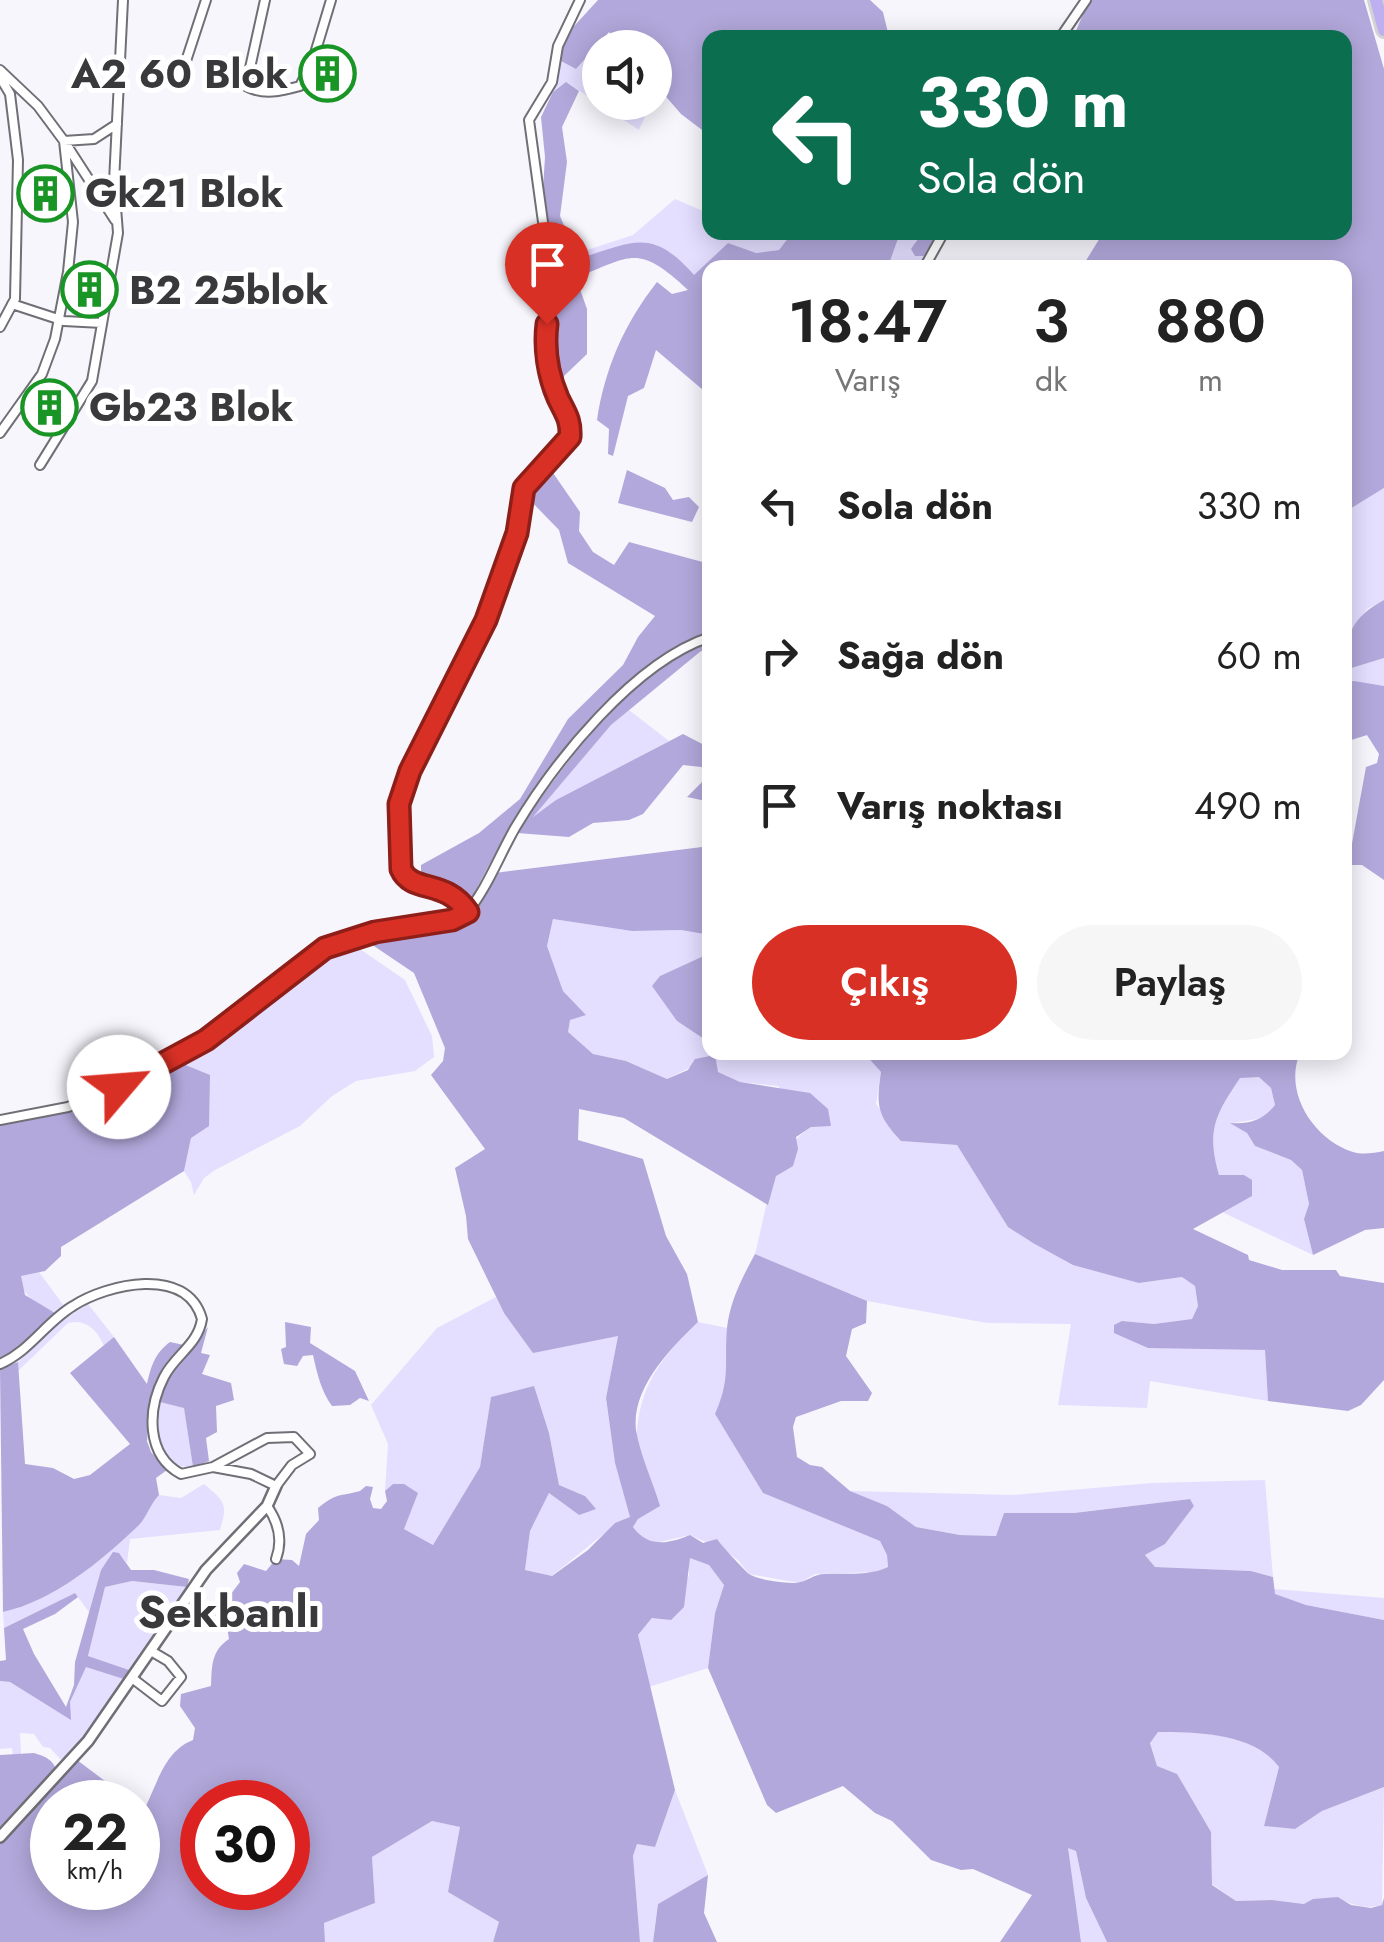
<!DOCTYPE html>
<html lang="tr">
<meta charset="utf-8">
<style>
body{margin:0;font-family:Jost,sans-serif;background:#f6f6f6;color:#222;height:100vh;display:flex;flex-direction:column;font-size:38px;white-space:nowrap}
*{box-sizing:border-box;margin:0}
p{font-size:32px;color:#767676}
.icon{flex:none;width:55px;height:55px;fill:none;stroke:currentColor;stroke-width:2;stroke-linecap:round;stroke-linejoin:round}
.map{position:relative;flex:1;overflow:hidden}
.drawer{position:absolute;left:702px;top:260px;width:650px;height:800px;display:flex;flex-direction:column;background:#fff;border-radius:20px;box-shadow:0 5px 25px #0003}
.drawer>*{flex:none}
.top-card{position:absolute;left:702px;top:30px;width:650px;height:210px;border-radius:20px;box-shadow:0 5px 25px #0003;background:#0b6e4f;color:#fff;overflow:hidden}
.tools{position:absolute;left:582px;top:30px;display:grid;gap:20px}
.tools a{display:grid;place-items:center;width:90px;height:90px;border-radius:50%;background:#fff;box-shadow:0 5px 25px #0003;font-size:50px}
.speed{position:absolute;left:30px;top:1780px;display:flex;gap:20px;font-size:50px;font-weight:700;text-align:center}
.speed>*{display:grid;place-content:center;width:130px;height:130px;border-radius:50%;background:#fff;box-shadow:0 5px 25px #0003;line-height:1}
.speed small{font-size:25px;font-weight:400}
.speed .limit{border:15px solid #d22;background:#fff;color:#111}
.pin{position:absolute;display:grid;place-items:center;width:85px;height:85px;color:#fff;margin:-102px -42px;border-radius:50% 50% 50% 0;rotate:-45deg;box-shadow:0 0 10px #0007}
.pin .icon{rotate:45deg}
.me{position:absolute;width:110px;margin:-55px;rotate:63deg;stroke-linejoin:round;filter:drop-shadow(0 0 8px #0008)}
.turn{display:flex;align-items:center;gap:35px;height:210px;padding:0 50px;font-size:45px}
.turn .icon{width:130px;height:130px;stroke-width:2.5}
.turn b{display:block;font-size:70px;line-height:85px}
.eta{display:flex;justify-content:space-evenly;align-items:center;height:170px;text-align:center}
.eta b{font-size:60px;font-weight:600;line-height:70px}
.primary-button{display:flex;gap:20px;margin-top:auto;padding:20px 50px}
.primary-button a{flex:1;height:115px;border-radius:60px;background:#d93025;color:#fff;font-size:40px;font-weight:600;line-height:115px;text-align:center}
.primary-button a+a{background:#f6f6f6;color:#222}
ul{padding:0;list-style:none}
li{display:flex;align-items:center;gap:30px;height:150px;padding:0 50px}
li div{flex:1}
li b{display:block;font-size:38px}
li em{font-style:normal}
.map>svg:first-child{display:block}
.green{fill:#e4deff}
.forest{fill:#b2a8db;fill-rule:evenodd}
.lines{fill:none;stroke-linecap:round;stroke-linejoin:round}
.minor-casing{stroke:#706f76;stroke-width:12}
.tertiary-casing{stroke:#706f76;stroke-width:14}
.trunk-casing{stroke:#d3d3d4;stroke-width:18}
.minor{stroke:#fff;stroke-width:8}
.tertiary{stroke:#fff;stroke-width:9}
.trunk{stroke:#beb0f0;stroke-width:12}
.route-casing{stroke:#8d1f18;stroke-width:25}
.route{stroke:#d93025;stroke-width:18}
.labels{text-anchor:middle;stroke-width:10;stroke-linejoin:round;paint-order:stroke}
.poi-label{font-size:40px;font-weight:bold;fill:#39383b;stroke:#fff;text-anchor:start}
.quarter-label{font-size:45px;font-weight:bold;fill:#39383b;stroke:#fff}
</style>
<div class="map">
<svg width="1384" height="1942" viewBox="0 0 1384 1942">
<rect width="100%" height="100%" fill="#f7f6fd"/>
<path class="green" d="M592,51L600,59V102L641,103L648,110L639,130L566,82L553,92L559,60L576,69Z
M675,199L710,214V232L754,233L766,238L770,233H792L779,250L755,253L728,243L693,276C656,231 637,240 587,256L584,251L633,235Z
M900,233H922L915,242V255L924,256L919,267L888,268Z
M1384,488V600L1367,609L1345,638V512Z
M1384,658V686L1345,682V670Z
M629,710L669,741L556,800L530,820L611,725Z
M553,919L632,931L681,930L710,935V953L660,976L677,1021L710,1043V1052L864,1053L881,1072L876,1104L902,1141L957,1145L985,1190L1139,1283L1182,1277L1195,1286L1198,1306L1192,1319L1154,1324L1122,1321L1265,1350L1268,1401L1150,1381L1147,1408L1058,1405L1071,1324L987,1323L867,1301L755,1254C766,1212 772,1152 811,1127L778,1086L740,1082L717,1072L715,1055L667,1079L626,1061L593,1054L567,1032L570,1020L585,1014L563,991L547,946Z
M351,943L405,980L432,1036L434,1057L415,1071L356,1081L332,1096L300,1126L215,1170L204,1178L194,1195L191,1182L184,1171L191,1138L178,1062L223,1032L314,958Z
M1240,1077H1260L1271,1088L1275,1105L1264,1118L1233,1123L1247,1133L1255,1146L1291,1160L1302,1170L1309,1204L1304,1219L1313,1255L1222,1212L1251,1196L1244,1175H1219C1206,1130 1216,1115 1240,1077Z
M39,1272L64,1306L55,1313C38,1303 21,1298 21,1276Z
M496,1297L504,1313L618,1335L606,1399L615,1463L630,1517C601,1532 578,1557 551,1576L525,1570L530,1531L549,1493L579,1515L585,1496L559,1485L549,1433L534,1387L491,1398L480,1467L433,1545L404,1529L393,1484L385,1491L388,1444L371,1405L437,1328Z
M88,1304L114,1337L104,1346C98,1331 86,1318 68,1323L18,1371V1362L60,1322Z
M698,1322L727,1328L726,1389L715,1414L763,1493L880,1541L887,1555L888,1567L877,1572L815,1574L799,1583L749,1574L738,1560L722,1549L690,1535L655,1543L642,1539L633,1527L638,1519C636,1426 625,1390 698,1322Z
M160,1402L184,1407L193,1467L177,1466C151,1446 156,1432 160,1402Z
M1265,1480L1273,1577L1251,1571L1155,1567L1145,1555L1165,1544L1194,1506L1190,1499L1074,1513H1004L996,1536L960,1535L916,1527L887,1506L850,1491L1012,1495L1152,1483Z
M204,1484C225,1502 228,1503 220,1530L130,1539L127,1563L119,1553L101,1570L89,1612L75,1593L4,1628L3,1612C53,1601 100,1562 137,1527C147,1518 150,1504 159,1495L181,1498Z
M689,1557L709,1565L724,1585L715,1613L708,1668L649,1687L638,1635L689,1576Z
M132,1581L187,1587L132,1671L88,1656L105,1587Z
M1274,1589L1384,1598V1620L1306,1605L1274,1594Z
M86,1666L127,1680L64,1763L50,1748L43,1747L34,1734L20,1733L21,1754L13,1755L12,1748L0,1749V1681L10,1682L70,1719V1702Z
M1158,1731C1198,1732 1254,1733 1279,1767L1264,1826L1295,1829L1322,1811L1384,1787L1382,1905C1365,1909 1353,1906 1338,1897L1305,1904L1272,1900L1236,1901L1212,1884L1211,1832L1157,1766L1150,1742Z
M675,1790L708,1875L658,1904L653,1942H640L633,1856L637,1844L655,1847Z
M432,1821L461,1827L448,1892L500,1923L493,1942H325L324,1923L375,1903L372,1857Z
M1067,1847L1076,1851L1086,1898L1107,1942H1081Z"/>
<path class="forest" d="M598,0H870L883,12L889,37L710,38V136L681,114L655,84V48L623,47L609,32L576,69L559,60L565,36Z
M1089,0H1364L1384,69V488L1345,512V268H1135L1126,264L1082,267L1103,233L1345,232V38H1073Z
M566,82L579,91L562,127L567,162L560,216L566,230L587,256C638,239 655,231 694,275L728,243L756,253L779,250L792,233H900L888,267L710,268V396L656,350L644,388L628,396L613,456L608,454L609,429L597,420C605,368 624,324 657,282L672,294L688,290C638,244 633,255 576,278L587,309V354L564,376L560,391L548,331L557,289L556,271L543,189L545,157L541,117L553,92Z
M922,233H938L924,256H915L911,249Z
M549,467L580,512L579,531L593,552L614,565L629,542L710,564V632C601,681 519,801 468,906C456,889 441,885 421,883V865L479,833L520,799L568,719L623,665L638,637L655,616L568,563L559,530L525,495Z
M627,470L665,488L673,500L689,497L699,507L692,522L618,503Z
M1384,600V658L1345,670C1345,635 1352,617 1384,600Z
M710,641V653L701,651L611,725L533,817L556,800L683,734L710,748V768L683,765L643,814L629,820L593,823L569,837L517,833C525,816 538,802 549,787C591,731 641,666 710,641Z
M1354,681L1384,686V880L1362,865H1345V849H1351L1366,767L1377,763L1379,754L1367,735L1345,742V682Z
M710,780V823L706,801L687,797L702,782Z
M710,846V935L681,930L632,931L553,919L547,946L563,991L586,1015L570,1020L568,1032L593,1054L626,1061L667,1079L688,1070L695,1059L715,1055L718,1072L740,1082L810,1093L828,1109L831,1126L811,1127L796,1137L798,1149L793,1166L776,1176L768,1205L624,1118L579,1109L578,1140L643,1159L666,1236L687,1274L698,1322C671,1348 631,1388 636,1430C640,1455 653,1482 660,1506L638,1519L633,1527C648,1548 668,1544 690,1535L703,1543L717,1539C719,1543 745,1571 749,1574C758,1580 784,1583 796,1583C806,1582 814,1574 825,1574C846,1573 870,1576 888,1567L887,1555L880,1541L763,1493L715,1414C731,1378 724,1364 727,1328C730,1301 742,1278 755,1254L867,1301L866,1323L852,1329L846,1356L872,1393L868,1401H841L796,1417L793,1427L797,1457L810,1465L822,1467L850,1491L887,1506L916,1527L960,1535L996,1536L1004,1513H1074L1190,1499L1194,1506L1165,1544L1145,1555L1155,1567L1251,1571L1273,1577L1275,1594L1306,1605L1384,1620V1787L1322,1811L1295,1829L1264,1826L1279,1767C1254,1733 1198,1732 1158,1732L1150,1743L1157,1766L1177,1774L1211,1832L1212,1885L1236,1901L1272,1900L1304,1904L1313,1899L1338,1897L1351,1905L1371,1908L1382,1905L1384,1898V1942H1107L1086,1898L1076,1851L1068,1848L1081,1942H1000L1032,1895L973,1869L961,1870L931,1860L892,1821L875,1813L843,1786L776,1813L767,1805L708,1668L715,1613L724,1585L709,1565L690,1558L684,1607L671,1620L652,1618L638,1635L675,1790L655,1847L637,1844L633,1856L640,1942H493L499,1922L448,1892L460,1827L432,1821L372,1857L375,1903L324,1923L325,1942H0V1841L77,1760L133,1802H52V1888H138V1806L144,1810C157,1785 164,1751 193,1740L195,1728L180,1706L181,1694L211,1686C212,1666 211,1651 229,1639L227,1627L213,1614V1606L228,1598L240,1582L237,1573L244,1564L266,1571L276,1559L292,1560L299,1566L306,1534L319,1520L318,1508C338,1492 338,1497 360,1491L366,1486L373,1487L370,1499L373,1508L381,1509L387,1501L385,1491L393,1484H404L418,1493L404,1529L433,1545L480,1467L491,1397L534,1386L549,1433L559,1485L585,1496L596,1509L579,1515L549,1493L530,1531L525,1570L552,1576L588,1550L615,1523L630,1517L615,1463L606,1398L618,1336L533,1353L504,1313L468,1239L466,1216L455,1168L485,1149L431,1075L443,1061L445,1048L414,973L365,940L377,935L464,921L472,916L495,873ZM202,1802H288V1888H202Z
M710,953V1043L677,1021L652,986L660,976Z
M864,1053H1300C1283,1092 1314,1140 1353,1152C1363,1155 1374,1153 1384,1151V1228L1365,1230L1313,1255L1304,1219L1309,1204L1302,1170L1291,1160L1255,1146L1247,1133L1230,1123C1250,1124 1262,1121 1275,1105L1271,1088L1259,1077L1240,1078C1216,1114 1206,1130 1219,1175H1244L1252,1180V1196L1193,1229L1248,1255L1249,1260L1282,1270H1336L1340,1276L1384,1283V1380L1361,1405L1348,1411L1268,1401L1265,1350L1148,1348L1114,1333V1325L1122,1321L1154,1324L1192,1319L1198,1306L1195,1286L1182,1277L1139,1283L1073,1265L1033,1243L1008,1227L957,1145L901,1141C877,1115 876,1106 881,1072Z
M178,1062L210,1075L209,1126L191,1138L184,1171L61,1247V1256L45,1271L21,1276L25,1295L55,1313L27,1341L0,1359V1124C72,1111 114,1095 178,1062Z
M285,1322L311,1327L310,1343L355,1371L369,1401L360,1398L350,1405L332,1406C321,1391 317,1373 313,1355L303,1356L297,1366L284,1364L281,1349L286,1347Z
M208,1327L201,1353L210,1355L202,1374L231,1383L234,1400L216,1406L217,1432L206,1438L209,1461L193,1467L184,1408L160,1402L168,1378Z
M114,1337L147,1384C151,1366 155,1353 170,1342L184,1345L158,1379L149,1417L147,1441L151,1452L167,1470L156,1478L159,1495C150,1504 147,1518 137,1527C100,1562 53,1601 3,1612L0,1369L18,1362L25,1464L53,1468L74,1479L90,1475L130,1444L70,1373Z
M113,1552L119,1553L131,1570H154L189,1579L187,1587L132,1581L105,1587L88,1656L132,1671L127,1680L86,1667L70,1702L71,1720L10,1682L0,1681V1661L6,1660L4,1628L75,1593L78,1597L55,1614L23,1629L34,1654L66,1707L74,1685L75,1662L101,1570Z
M34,1753C46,1757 53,1759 57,1772L0,1831V1755Z
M708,1875L704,1913L717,1942H653L658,1904Z"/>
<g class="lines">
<defs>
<path id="minor" d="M265,0L246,86C263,96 282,91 300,86L313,60L331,0
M1060,38L1086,0
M186,61L206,0
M0,70L38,106L64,141L73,222L68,272L55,339L42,374L0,433
M0,77L10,94L18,160L15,299L0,327
M115,220L64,141L94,139L117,124
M924,268L944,232
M12,304L64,321L102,323
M40,465L92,381L118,233L114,182L123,0
M469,912C445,879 412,894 401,869L399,811L404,785L485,620L517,533L525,488L570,437L569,417L557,394L547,357L546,332L553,293L552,264L546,244L529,120L552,82L558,46L580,0
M0,1120L68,1107L142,1076L205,1040L325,948L375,932L465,915C486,891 499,856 515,828C555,761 634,662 710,637
M0,1364C30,1351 46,1322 73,1306C107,1284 187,1265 202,1319C198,1345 175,1355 164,1377C147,1410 146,1455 181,1474L213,1467L251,1474L276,1486L292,1465L310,1454L294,1437L267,1438L213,1467
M267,1506C279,1523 283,1540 276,1559
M132,1678L162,1701L181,1677L168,1661L151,1651"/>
<path id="tertiary" d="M0,1837L88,1741L206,1570L267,1506L276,1486"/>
<path id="trunk" d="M1376,0L1384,30"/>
</defs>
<use href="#minor" class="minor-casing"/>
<use href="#tertiary" class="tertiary-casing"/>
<use href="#trunk" class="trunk-casing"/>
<use href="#minor" class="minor"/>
<use href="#tertiary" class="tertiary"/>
<use href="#trunk" class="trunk"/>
</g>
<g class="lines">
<defs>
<path id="route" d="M119,1087L206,1040L325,948L375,932L452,920L468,912C445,878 412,894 401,869L399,804L410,771L486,620L517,533L524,488L570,437C571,419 565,413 558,398C548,375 544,348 547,324"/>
</defs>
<use href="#route" class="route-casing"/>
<use href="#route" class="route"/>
</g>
<defs>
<symbol id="building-ring" viewBox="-11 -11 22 22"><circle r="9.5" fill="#fff" stroke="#199525" stroke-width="1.5"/><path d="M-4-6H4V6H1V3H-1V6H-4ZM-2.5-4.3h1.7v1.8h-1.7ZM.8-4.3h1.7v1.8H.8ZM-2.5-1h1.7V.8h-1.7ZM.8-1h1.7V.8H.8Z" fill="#199525"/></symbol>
</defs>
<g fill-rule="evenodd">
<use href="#building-ring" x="296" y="42" width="63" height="63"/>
<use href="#building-ring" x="14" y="162" width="63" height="63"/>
<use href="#building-ring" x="58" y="258" width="63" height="63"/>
<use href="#building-ring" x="18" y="376" width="63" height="63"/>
</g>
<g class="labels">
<g class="poi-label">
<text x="288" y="88" text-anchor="end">A2 60 Blok</text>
<text x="85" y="207">Gk21 Blok</text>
<text x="129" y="304">B2 25blok</text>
<text x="89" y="421">Gb23 Blok</text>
</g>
<g class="quarter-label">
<text x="229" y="1627">Sekbanlı</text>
</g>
</g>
</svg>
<div class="tools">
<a><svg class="icon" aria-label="sound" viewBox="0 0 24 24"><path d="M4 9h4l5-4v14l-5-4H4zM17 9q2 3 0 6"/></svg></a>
</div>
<div class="speed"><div>22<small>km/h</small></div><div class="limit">30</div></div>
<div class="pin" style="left:547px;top:324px;background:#d93025"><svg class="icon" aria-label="arrive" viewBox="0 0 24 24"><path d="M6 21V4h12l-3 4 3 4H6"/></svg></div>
<svg class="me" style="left:119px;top:1087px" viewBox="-20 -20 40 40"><circle r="19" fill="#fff"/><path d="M0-13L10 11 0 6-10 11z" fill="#d93025"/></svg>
<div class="top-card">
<div class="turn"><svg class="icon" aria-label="left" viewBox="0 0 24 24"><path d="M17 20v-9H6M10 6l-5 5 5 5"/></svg><div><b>330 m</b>Sola dön</div></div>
</div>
<section class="drawer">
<div class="eta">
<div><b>18:47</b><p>Varış</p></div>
<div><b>3</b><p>dk</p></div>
<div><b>880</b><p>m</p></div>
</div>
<ul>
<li><svg class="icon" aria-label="left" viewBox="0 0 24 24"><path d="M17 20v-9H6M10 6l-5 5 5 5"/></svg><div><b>Sola dön</b></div><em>330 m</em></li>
<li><svg class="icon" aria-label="right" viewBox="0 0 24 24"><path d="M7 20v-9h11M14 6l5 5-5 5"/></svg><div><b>Sağa dön</b></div><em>60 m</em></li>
<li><svg class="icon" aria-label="arrive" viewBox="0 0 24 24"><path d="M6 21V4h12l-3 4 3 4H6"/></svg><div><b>Varış noktası</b></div><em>490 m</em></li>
</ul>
<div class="primary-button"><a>Çıkış</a><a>Paylaş</a></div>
</section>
</div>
